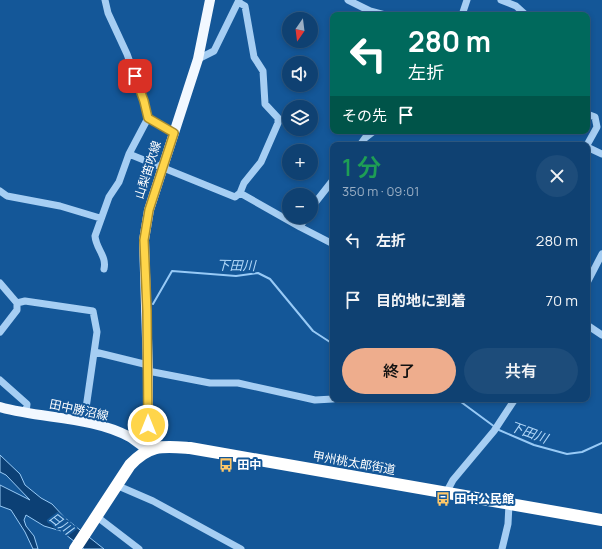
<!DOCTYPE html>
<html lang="ja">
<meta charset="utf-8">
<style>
body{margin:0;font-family:Manrope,"Noto Sans JP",sans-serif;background:#1d4c7a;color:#f1f3f6;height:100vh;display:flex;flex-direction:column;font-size:15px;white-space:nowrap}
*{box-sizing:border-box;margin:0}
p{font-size:13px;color:#9bafc4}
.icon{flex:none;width:22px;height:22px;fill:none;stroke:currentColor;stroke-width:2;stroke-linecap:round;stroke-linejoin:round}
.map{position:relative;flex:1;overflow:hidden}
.sheet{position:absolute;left:330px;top:142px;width:260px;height:260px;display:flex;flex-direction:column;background:#0f4172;border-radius:8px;box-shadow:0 2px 6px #0003,0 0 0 1px #2f5a84}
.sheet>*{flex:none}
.hud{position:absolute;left:330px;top:12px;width:260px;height:122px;border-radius:8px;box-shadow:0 2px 6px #0003,0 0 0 1px #2f5a84;background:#00695c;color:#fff;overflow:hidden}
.needle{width:26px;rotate:194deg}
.tools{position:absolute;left:282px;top:12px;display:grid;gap:8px}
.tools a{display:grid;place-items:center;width:36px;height:36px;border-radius:50%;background:#0f4172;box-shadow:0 2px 6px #0003,0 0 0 1px #2f5a84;font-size:20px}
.pin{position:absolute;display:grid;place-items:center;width:34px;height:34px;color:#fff;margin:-17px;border-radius:8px;box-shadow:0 2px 6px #0006}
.me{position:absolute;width:44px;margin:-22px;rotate:0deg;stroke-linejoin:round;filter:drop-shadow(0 0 3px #0008)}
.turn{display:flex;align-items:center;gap:14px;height:84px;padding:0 12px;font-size:18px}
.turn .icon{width:52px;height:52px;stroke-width:2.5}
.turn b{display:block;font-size:28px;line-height:34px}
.then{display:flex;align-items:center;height:38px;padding:0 12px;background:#0003;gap:8px;font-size:15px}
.round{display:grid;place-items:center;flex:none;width:42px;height:42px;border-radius:21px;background:#1d4c7a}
.head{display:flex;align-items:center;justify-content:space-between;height:68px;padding:0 12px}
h1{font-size:24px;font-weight:600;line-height:30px;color:#1e9e55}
.cta{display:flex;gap:8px;margin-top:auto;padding:8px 12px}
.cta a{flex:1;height:46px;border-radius:24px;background:#eead8d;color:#111;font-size:16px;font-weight:600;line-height:46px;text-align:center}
.cta a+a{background:#1d4c7a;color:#f1f3f6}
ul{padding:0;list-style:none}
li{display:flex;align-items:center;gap:12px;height:60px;padding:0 12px}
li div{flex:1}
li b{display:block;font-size:15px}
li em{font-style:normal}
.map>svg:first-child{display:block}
.water{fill:#0c4075;stroke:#98caf6}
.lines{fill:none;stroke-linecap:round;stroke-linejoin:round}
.stream{stroke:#98caf6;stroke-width:2}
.minor{stroke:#a6cef3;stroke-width:7}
.major{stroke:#f2f8ff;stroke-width:10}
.highway{stroke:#fff;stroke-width:12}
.route-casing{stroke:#a68a30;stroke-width:10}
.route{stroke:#ffd54a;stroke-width:7}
.labels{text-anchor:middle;stroke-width:4;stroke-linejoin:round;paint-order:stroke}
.street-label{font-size:12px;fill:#fff;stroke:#145798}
.poi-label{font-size:12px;font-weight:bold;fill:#fff;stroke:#145798;text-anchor:start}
.water-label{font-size:13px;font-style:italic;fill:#b2d8f9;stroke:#145798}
</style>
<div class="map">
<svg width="602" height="549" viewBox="0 0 602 549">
<rect width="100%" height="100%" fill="#145798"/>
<path class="water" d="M0,455L20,474L25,485L41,498L52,504L65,518L104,549H84L61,531L44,526L26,515L24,520L26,526L34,536L38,549H33L25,532L11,510L0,506V485L30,500L6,475L0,472Z"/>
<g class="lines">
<path class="stream" d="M153,304L172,271L236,276L258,273L270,279L313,331L333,344
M457,399L499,430L534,445L567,454L582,452L602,443"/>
<path class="minor" d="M348,0L370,11L385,15
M501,0L516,6L526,15
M238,2L245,6L254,57L263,71L265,104L278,118V123L261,162L244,183L240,193
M462,15L467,0
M198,59L214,51L239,0
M148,118L174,133
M360,145L365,138L374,131
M587,145L597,127L595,117L587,114
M587,147L602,154
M129,154L235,197L240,193L300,227L306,217
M0,191L7,196L60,206L100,218
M311,208L333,180
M300,227L333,244
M104,269C107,256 96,249 95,236L109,197L119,182L129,154L148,118L144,101L127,54L108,13L105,0
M0,283L17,303L25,301L93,311L97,332L84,422
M587,283L602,254
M587,325L602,335
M0,332L17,310V303
M95,352L148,365
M148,371L210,383H238L315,400L333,399
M0,380L27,404L26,412
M116,485L153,501L241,549
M446,493L453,480L494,431L515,399
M96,516L139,549
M502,549L508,524L509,504"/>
<path class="major" d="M0,407C42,419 91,416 130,437C136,441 142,446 148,450
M148,450V371L144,240L149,210L198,59L210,0"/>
<path class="highway" d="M75,549L130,465C150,444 162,446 190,448L602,520"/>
</g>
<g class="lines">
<defs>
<path id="route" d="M135,76L144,101L148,118L174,133L149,210L144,240L147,311L148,425"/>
</defs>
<use href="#route" class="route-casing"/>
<use href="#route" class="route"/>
</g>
<defs>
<symbol id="bus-bare" viewBox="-9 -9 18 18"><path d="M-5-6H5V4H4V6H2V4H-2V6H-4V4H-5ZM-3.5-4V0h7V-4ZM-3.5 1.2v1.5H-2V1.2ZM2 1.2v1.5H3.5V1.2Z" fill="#ffc868" stroke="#145798" stroke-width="2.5" paint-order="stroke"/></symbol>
</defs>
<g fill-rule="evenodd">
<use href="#bus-bare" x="216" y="455" width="20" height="20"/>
<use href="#bus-bare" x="433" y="489" width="20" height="20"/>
</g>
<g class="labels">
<g class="street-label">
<text transform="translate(148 170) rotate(-72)" y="4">山梨笛吹線</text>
<text transform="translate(79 410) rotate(12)" y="4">田中勝沼線</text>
<text transform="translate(354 463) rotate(10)" y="4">甲州桃太郎街道</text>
</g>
<g class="poi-label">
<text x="237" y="469">田中</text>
<text x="454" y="503">田中公民館</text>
</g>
<g class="water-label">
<text transform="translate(236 265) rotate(1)" y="5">下田川</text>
<text transform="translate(529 432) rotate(20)" y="5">下田川</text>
<text transform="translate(61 523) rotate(39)" y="5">日川</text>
</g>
</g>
</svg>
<div class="tools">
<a><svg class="needle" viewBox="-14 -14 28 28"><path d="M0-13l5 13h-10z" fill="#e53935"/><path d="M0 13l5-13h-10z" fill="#9bafc4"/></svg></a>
<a><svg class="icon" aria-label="sound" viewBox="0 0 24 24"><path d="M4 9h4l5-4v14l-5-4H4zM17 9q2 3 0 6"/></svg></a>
<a><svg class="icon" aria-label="layers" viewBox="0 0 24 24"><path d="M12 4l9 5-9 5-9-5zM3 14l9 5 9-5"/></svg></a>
<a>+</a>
<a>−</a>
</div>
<div class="pin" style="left:135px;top:76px;background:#d93025"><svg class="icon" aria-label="arrive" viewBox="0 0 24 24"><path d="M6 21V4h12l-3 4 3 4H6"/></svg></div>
<svg class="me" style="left:148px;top:425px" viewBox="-20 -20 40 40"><circle r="17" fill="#ffd54a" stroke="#fff" stroke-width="3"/><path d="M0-11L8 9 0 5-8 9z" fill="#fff"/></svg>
<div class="hud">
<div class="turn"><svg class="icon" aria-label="left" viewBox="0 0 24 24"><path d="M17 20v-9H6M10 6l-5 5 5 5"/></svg><div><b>280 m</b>左折</div></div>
<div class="then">その先<svg class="icon" aria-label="arrive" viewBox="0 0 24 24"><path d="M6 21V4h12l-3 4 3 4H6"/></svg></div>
</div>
<section class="sheet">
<div class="head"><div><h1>1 分</h1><p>350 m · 09:01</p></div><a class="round"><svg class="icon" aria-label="close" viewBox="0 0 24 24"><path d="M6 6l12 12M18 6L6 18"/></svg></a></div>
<ul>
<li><svg class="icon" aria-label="left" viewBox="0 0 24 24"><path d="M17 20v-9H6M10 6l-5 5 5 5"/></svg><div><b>左折</b></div><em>280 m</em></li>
<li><svg class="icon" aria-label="arrive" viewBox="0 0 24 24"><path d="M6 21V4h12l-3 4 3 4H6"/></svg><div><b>目的地に到着</b></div><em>70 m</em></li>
</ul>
<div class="cta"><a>終了</a><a>共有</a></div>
</section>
</div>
